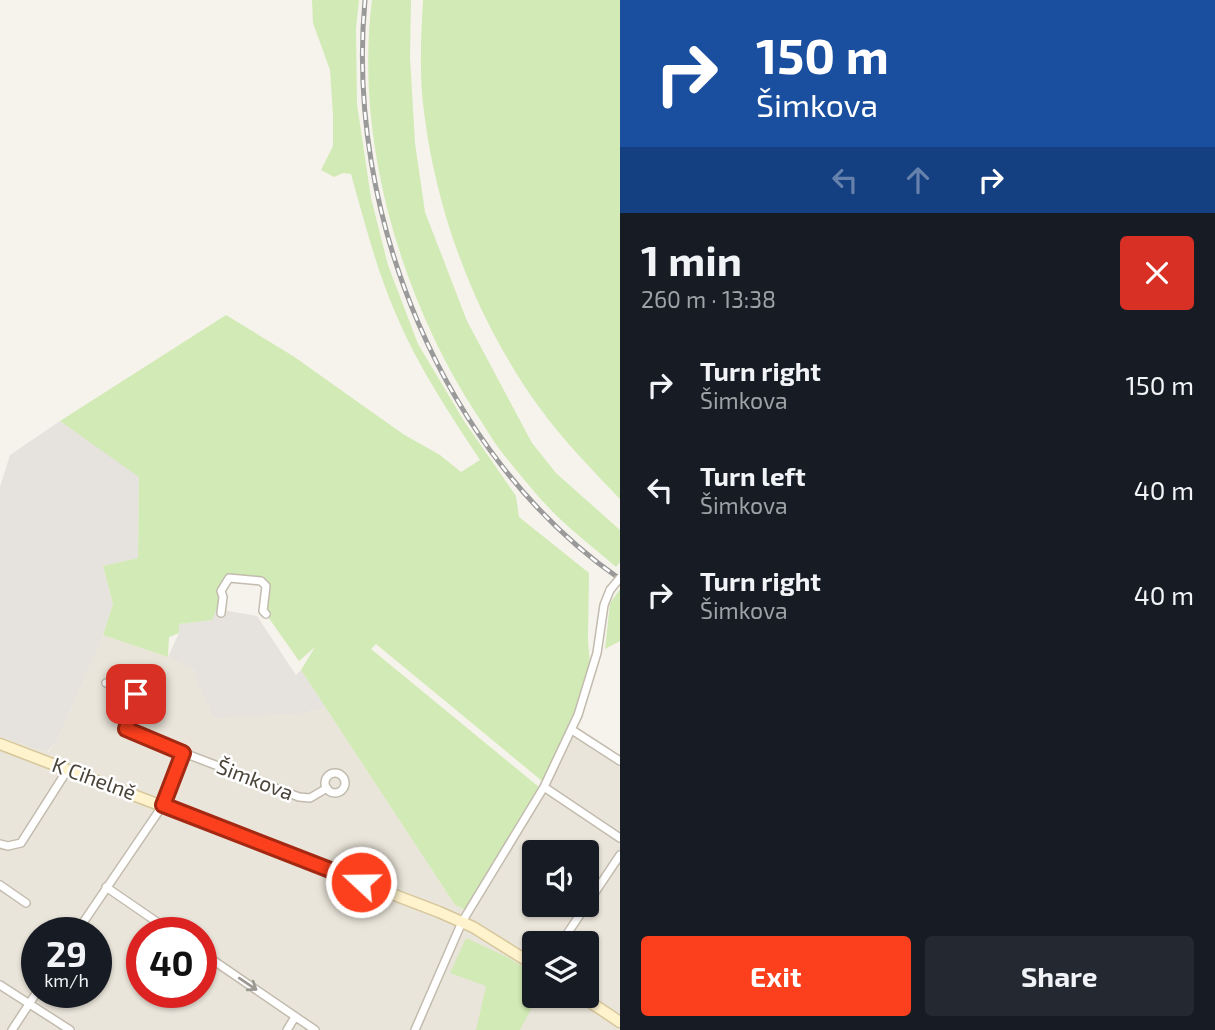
<!DOCTYPE html>
<meta charset="utf-8">
<style>
body{margin:0;font-family:"Exo 2",sans-serif;background:#242831;color:#f1f3f6;height:100vh;display:flex;flex-direction:column;font-size:26px;white-space:nowrap}
*{box-sizing:border-box;margin:0}
p{font-size:23px;color:#9ea1a6}
.icon{flex:none;width:38px;height:38px;fill:none;stroke:currentColor;stroke-width:2;stroke-linecap:round;stroke-linejoin:round}
.map{position:relative;flex:1;overflow:hidden}
.side{display:flex;flex-direction:column;background:#171b24;width:595px}
.side>*{flex:none}
.guide{background:#1a4fa0;color:#fff;overflow:hidden}
.tools{position:absolute;left:522px;top:840px;display:grid;gap:14px}
.tools a{display:grid;place-items:center;width:77px;height:77px;border-radius:7px;background:#171b24;box-shadow:0 2px 5px #0004;font-size:35px}
.speed{position:absolute;left:21px;top:917px;display:flex;gap:14px;font-size:35px;font-weight:700;text-align:center}
.speed>*{display:grid;place-content:center;width:91px;height:91px;border-radius:50%;background:#171b24;box-shadow:0 2px 5px #0004;line-height:1}
.speed small{font-size:18px;font-weight:400}
.speed .limit{border:10px solid #d22;background:#fff;color:#111}
.pin{position:absolute;display:grid;place-items:center;width:60px;height:60px;color:#fff;margin:-30px;border-radius:14px;box-shadow:0 4px 10px #0006}
.me{position:absolute;width:77px;margin:-38px;rotate:291deg;stroke-linejoin:round;filter:drop-shadow(0 0 5px #0008)}
.turn{display:flex;align-items:center;gap:24px;height:147px;padding:0 21px;font-size:32px}
.turn .icon{width:91px;height:91px;stroke-width:2.5}
.turn b{display:block;font-size:49px;line-height:60px}
.lanes{display:flex;align-items:center;height:66px;padding:0 21px;background:#0003;justify-content:center;gap:35px;direction:ltr}
.lanes .off{opacity:.35}
.round{display:grid;place-items:center;flex:none;width:74px;height:74px;border-radius:7px;background:#242831}
.headline{display:flex;align-items:center;justify-content:space-between;height:119px;padding:0 21px}
h1{font-size:42px;font-weight:700;line-height:52px}
.action{display:flex;gap:14px;margin-top:auto;padding:14px 21px}
.action a{flex:1;height:80px;border-radius:7px;background:#fc3f1d;color:#fff;font-size:28px;font-weight:700;line-height:80px;text-align:center}
.action a+a{background:#242831;color:#f1f3f6}
ul{padding:0;list-style:none}
li{display:flex;align-items:center;gap:21px;height:105px;padding:0 21px}
li div{flex:1}
li b{display:block;font-size:26px}
li em{font-style:normal}
main{display:flex;flex:1;min-height:0}
.map>svg:first-child{display:block}
.residential{fill:#eae5da;fill-rule:evenodd}
.industrial{fill:#e6e2dd}
.green{fill:#d2eab5}
.lines{fill:none;stroke-linecap:round;stroke-linejoin:round}
.street-casing{stroke:#c2bbae;stroke-width:10}
.secondary-casing{stroke:#d6c79b;stroke-width:13}
.street{stroke:#fff;stroke-width:7}
.secondary{stroke:#fff3cd;stroke-width:10}
.rail-casing{stroke:#9a9a9a;stroke-width:5}
.rail{stroke:#fff;stroke-width:2.5;stroke-dasharray:8;stroke-linecap:butt}
.street-bridge-casing{stroke:#c2bbae;stroke-width:10;stroke-linecap:butt}
.street-bridge{stroke:#fff;stroke-width:7}
.oneway{stroke:#9c9892}
.route-casing{stroke:#a42913;stroke-width:18}
.route{stroke:#fc3f1d;stroke-width:12}
.labels{text-anchor:middle;stroke-width:5;stroke-linejoin:round;paint-order:stroke}
.street-label{font-size:21px;fill:#4b4439;stroke:#fff}
</style>
<main>
<div class="map">
<svg width="620" height="1030" viewBox="0 0 620 1030">
<rect width="100%" height="100%" fill="#f6f3ec"/>
<path class="residential" d="M103,635L168,657L196,670L198,686L304,713L326,708L455,905L464,910L539,787L570,724L578,727L620,755V1030H0V737L48,752L57,741ZM534,852H586V905H534ZM37,933H96V992H37ZM142,933H201V992H142ZM534,943H586V996H534Z"/>
<path class="industrial" d="M60,421L139,476L138,558L103,566L113,604L102,638L57,741L47,752L0,737V487L10,455Z
M216,609L257,616L296,675L301,670L326,708L304,713L215,718L198,685L195,670L168,657L179,633V624L212,620Z"/>
<path class="green" d="M312,0H359L356,28L357,104L371,198L388,265L418,344L464,421L516,496L519,517L589,573L588,641L590,663L570,724L542,781L376,644L371,649L539,787L465,910L455,905L301,670L315,647L299,661L266,614L261,581L229,578L212,620L179,624V633L169,637L168,657L103,635L113,604L103,566L138,558L139,477L60,421L226,315L293,356L403,434L440,455L461,472L480,460C449,413 417,365 395,312C376,268 364,220 351,174L343,173L334,177L321,170L333,146V115L330,70L313,23Z
M372,0H411L410,57L415,143L425,212L467,321L532,443L556,473L620,530V562L616,567C598,551 578,536 560,519C540,500 521,476 504,455C494,443 486,428 477,415C401,299 354,139 372,0Z
M423,0H620V499C592,470 563,440 539,407C477,321 437,217 424,112C419,75 421,37 423,0Z
M620,589V641L605,649L610,603Z
M466,938L509,958L534,974V996H538L520,1030H476L486,986L450,973Z"/>
<g class="lines">
<defs>
<path id="street" d="M221,613L223,597L221,591L229,578L261,581L266,586L263,611L266,614
M106,683L136,694L125,727L129,732L299,797L310,798L327,788
M136,694L155,701
M572,730L620,761
M325 783a10 10 0 1 1 20 0a10 10 0 1 1-20 0Z
M544,787L620,838
M0,844L8,846L21,843L68,769
M0,885L26,903
M106,887L173,933
M76,933L163,805L183,753
M561,943L620,855
M201,952L315,1030
M0,985L70,1030
M12,1030L37,992
M287,1030L295,1017
M415,1030L462,922L544,787L578,715L597,653L604,605L610,590"/>
<path id="secondary" d="M0,744L439,912L473,927L534,965
M581,996L620,1022"/>
</defs>
<use href="#street" class="street-casing"/>
<use href="#secondary" class="secondary-casing"/>
<use href="#street" class="street"/>
<use href="#secondary" class="secondary"/>
<defs>
<path id="rail" d="M365,0C345,212 442,456 620,579"/>
</defs>
<use href="#rail" class="rail-casing"/>
<use href="#rail" class="rail"/>
<defs>
<path id="street-bridge" d="M610,590L620,578"/>
</defs>
<use href="#street-bridge" class="street-bridge-casing"/>
<use href="#street-bridge" class="street-bridge"/>
</g>
<defs><path id="oneway-shaft" d="M-6 0H5M1.5-3L5.5 0L1.5 3" fill="none" stroke-width="1.6" stroke-linecap="round" stroke-linejoin="round" transform="scale(1.75)"/></defs>
<use class="oneway" href="#oneway-shaft" transform="translate(248 984) rotate(34)"/>
<g class="lines">
<defs>
<path id="route" d="M136,694L126,729L183,753L163,805L361,882"/>
</defs>
<use href="#route" class="route-casing"/>
<use href="#route" class="route"/>
</g>
<g class="labels">
<g class="street-label">
<text transform="translate(94 779) rotate(20)" y="7">K Cihelně</text>
<text transform="translate(255 780) rotate(21)" y="7">Šimkova</text>
</g>
</g>
</svg>
<div class="tools">
<a><svg class="icon" aria-label="sound" viewBox="0 0 24 24"><path d="M4 9h4l5-4v14l-5-4H4zM17 9q2 3 0 6"/></svg></a>
<a><svg class="icon" aria-label="layers" viewBox="0 0 24 24"><path d="M12 4l9 5-9 5-9-5zM3 14l9 5 9-5"/></svg></a>
</div>
<div class="speed"><div>29<small>km/h</small></div><div class="limit">40</div></div>
<div class="pin" style="left:136px;top:694px;background:#d93025"><svg class="icon" aria-label="arrive" viewBox="0 0 24 24"><path d="M6 21V4h12l-3 4 3 4H6"/></svg></div>
<svg class="me" style="left:361px;top:882px" viewBox="-20 -20 40 40"><circle r="17" fill="#fc3f1d" stroke="#fff" stroke-width="3"/><path d="M0-11L8 9 0 5-8 9z" fill="#fff"/></svg>
</div>
<section class="side">
<div class="guide">
<div class="turn"><svg class="icon" aria-label="right" viewBox="0 0 24 24"><path d="M7 20v-9h11M14 6l5 5-5 5"/></svg><div><b>150 m</b>Šimkova</div></div>
<div class="lanes"><svg class="icon off" aria-label="left" viewBox="0 0 24 24"><path d="M17 20v-9H6M10 6l-5 5 5 5"/></svg><svg class="icon off" aria-label="ahead" viewBox="0 0 24 24"><path d="M12 20V5M6 11l6-6 6 6"/></svg><svg class="icon" aria-label="right" viewBox="0 0 24 24"><path d="M7 20v-9h11M14 6l5 5-5 5"/></svg></div>
</div>
<div class="headline"><div><h1>1 min</h1><p>260 m · 13:38</p></div><a class="round" style="background:#d93025;color:#fff"><svg class="icon" aria-label="close" viewBox="0 0 24 24"><path d="M6 6l12 12M18 6L6 18"/></svg></a></div>
<ul>
<li><svg class="icon" aria-label="right" viewBox="0 0 24 24"><path d="M7 20v-9h11M14 6l5 5-5 5"/></svg><div><b>Turn right</b><p>Šimkova</p></div><em>150 m</em></li>
<li><svg class="icon" aria-label="left" viewBox="0 0 24 24"><path d="M17 20v-9H6M10 6l-5 5 5 5"/></svg><div><b>Turn left</b><p>Šimkova</p></div><em>40 m</em></li>
<li><svg class="icon" aria-label="right" viewBox="0 0 24 24"><path d="M7 20v-9h11M14 6l5 5-5 5"/></svg><div><b>Turn right</b><p>Šimkova</p></div><em>40 m</em></li>
</ul>
<div class="action"><a>Exit</a><a>Share</a></div>
</section>
</main>
